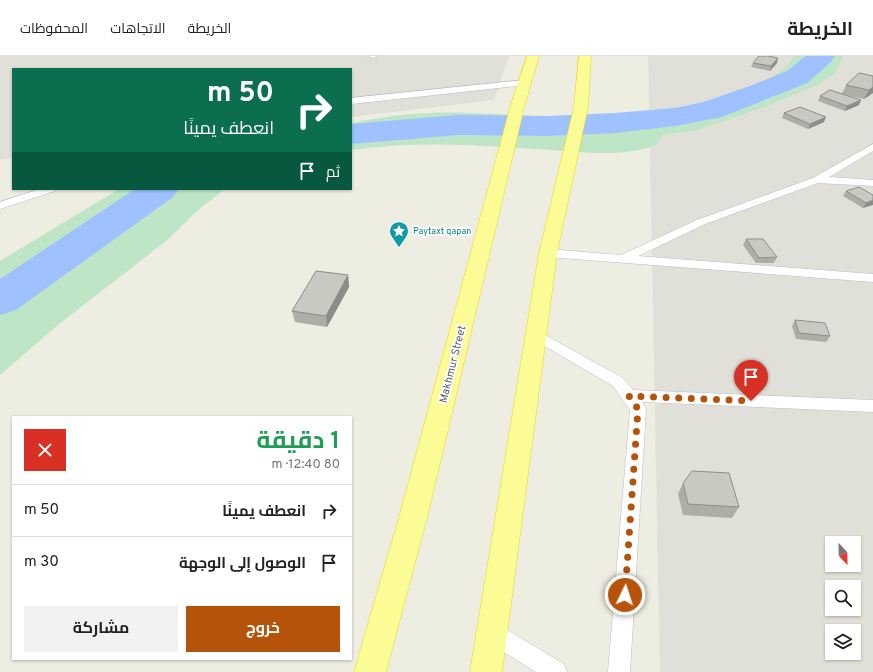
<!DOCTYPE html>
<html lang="ar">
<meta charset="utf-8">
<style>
body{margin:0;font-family:Overpass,Cairo,sans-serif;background:#f2f2f2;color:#222;direction:rtl;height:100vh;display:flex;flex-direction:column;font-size:15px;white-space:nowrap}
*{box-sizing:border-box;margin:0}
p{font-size:13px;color:#767676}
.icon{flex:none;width:22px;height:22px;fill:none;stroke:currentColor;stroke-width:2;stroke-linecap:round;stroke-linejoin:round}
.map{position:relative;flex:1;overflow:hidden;direction:ltr}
.side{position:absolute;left:12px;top:360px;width:340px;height:244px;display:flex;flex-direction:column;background:#fff;border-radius:0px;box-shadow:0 1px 3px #0004;direction:rtl}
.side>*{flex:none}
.hud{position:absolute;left:12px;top:12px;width:340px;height:122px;border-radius:0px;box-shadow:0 1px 3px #0004;direction:rtl;background:#0b6e4f;color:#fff;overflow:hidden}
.needle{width:26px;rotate:158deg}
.fabs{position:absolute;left:825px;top:480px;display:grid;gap:8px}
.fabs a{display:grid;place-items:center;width:36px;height:36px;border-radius:0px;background:#fff;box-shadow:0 1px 3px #0004;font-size:20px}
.pin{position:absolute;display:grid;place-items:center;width:34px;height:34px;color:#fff;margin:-41px -17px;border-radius:50% 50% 50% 0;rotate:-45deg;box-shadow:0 0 4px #0007}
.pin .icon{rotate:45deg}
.me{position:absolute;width:44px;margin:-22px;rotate:4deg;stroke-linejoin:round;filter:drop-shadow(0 0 3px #0008)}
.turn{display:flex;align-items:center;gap:14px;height:84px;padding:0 12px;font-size:18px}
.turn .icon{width:52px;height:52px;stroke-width:2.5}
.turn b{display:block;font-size:28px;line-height:34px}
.then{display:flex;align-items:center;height:38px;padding:0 12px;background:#0003;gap:8px;font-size:15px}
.round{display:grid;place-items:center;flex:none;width:42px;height:42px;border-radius:0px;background:#f2f2f2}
.head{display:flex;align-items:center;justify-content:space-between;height:68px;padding:0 12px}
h1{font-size:24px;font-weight:700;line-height:30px;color:#1e9e55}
.button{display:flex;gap:8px;margin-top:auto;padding:8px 12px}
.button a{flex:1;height:46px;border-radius:0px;background:#b45309;color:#fff;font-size:16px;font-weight:700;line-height:46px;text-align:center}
.button a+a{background:#f2f2f2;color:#222}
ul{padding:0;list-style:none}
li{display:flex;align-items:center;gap:12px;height:52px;padding:0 12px;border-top:1px solid #e0e0e0}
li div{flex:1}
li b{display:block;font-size:15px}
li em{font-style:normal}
header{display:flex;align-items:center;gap:24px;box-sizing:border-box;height:56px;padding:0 20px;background:#fff;border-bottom:1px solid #e0e0e0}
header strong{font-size:19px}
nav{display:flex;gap:22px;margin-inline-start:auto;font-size:14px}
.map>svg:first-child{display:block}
.industrial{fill:#e0e0d9;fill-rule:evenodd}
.green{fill:#bde5c6}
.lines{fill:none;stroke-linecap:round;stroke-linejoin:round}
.river{fill:#9fc1ff;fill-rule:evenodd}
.service-casing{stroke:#bcbdc3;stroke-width:1}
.trunk-casing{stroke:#eed700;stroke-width:1}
.service{fill:#fff;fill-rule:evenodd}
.trunk{fill:#fcfc96;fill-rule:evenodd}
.wall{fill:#aeada6}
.shaded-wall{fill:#8d8d87}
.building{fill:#cac9c1;stroke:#8d8d87}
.route{stroke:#b45309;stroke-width:7;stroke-dasharray:0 12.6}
.labels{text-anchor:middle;stroke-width:3.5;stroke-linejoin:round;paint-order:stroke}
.far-culture-label{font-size:9px;fill:#0d838f;stroke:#fff;text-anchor:start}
.street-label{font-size:11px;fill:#5a5c62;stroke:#fff}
</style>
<header>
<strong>الخريطة</strong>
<nav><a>الخريطة</a><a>الاتجاهات</a><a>المحفوظات</a></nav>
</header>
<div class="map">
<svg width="873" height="616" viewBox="0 0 873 616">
<rect width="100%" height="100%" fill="#edede1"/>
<path class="industrial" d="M0,0H509L494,44L351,61V13H13V102L0,104Z
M648,0H873V616H660ZM832,487H854V509H832ZM832,531H854V553H832ZM832,575H854V597H832Z"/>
<path class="green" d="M794,0H843L841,6L833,19L817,29L765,51L698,74L662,79L656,89C619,103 575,95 536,93C474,89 412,85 351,94V67C377,62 403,58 429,57C494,54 559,66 623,61C662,58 699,48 736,35C758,28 781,21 794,0Z
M119,133H225L198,154L166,185L59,268L0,319V205Z"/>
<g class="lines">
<path class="river" d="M806,0H835L831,6L807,27L722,61L675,70L615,77L548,80L458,79L351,88V68L458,59L548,60L615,57L675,52L704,46L755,28L787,15Z
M135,133H179L173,141L16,254L0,259V223Z"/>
<defs>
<path id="service" d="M368,0H377L373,2Z
M524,24L528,27L527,29L351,48V42Z
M873,88V95L829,121L873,124V130L818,127L705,168L638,200L873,218V226L548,201L544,200L542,197L544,194L548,193L621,199L697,164L813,122Z
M40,133H56L55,135L0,153V146Z
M536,274L623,322L633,334L873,344V356L642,346L646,353L630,616H608L630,354L613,330L531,282L529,279L531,276Z
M492,565L564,608L567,616H536L484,584L481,576L484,568Z"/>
<path id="trunk" d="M527,0H539L525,48L428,458L386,616H354L400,458L511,48Z
M579,0H591L588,51L557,197L502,616H470L539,197L574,51Z"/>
</defs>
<use href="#service" class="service-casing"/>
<use href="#trunk" class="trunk-casing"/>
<use href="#service" class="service"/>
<use href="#trunk" class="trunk"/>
</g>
<path class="wall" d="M753,7H777L770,15L751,11Z
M873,20V37L864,43L846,39L859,49L845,55L818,45L820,40L842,38L846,29Z
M784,57L824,66L808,73L782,62Z
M846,135L873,139L863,152L843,140Z
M746,183L777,201L774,207H756L743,189Z
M348,219L349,231L327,271L295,266L292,255Z
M795,264L830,280L826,286L796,283L792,270Z
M683,427L739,451L732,462L683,459L678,438Z"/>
<path class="shaded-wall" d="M778,2L777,7L770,15L771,10Z
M873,31V37L864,43L869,34Z
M861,44L859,49L845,55L847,50Z
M826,61L824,66L808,73L810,68Z
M873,144V149L863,152L866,147Z
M348,219L349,231L327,271L326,260Z"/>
<path class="building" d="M759,0H768L778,2L771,10L753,7Z
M859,17L873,20V31L869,34L846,29Z
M830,34L861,44L847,50L820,40Z
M800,51L826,61L810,68L784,57Z
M859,131L873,139V144L866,147L846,135Z
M746,183H763L777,201L759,202Z
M316,215L348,219L326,260L292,255Z
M795,264L825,267L830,280L799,277Z
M692,415L729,417L739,451L688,448L683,427Z"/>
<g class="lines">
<path class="route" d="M625,539L638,353L629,340L751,345"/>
</g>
<defs>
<symbol id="sight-pin" viewBox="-11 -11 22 30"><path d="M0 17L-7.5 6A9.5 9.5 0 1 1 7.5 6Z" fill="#0f9aa8" stroke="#fff"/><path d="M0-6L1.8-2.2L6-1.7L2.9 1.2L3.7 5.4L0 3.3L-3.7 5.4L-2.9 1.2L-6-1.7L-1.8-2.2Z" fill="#fff"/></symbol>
</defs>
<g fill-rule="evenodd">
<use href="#sight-pin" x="388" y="164" width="22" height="30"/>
</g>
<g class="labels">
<g class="far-culture-label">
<text x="413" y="178">Paytaxt qapan</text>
</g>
<g class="street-label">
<text transform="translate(452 308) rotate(-76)" y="4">Makhmur Street</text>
</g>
</g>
</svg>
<div class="fabs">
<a><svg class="needle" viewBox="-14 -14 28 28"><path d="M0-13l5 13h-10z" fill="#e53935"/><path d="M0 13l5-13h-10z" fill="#767676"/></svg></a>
<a><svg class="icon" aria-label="search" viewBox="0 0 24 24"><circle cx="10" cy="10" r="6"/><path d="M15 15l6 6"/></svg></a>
<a><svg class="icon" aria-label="layers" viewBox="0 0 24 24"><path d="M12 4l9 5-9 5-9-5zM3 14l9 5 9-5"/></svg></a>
</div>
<div class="pin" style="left:751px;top:345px;background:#d93025"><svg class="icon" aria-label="arrive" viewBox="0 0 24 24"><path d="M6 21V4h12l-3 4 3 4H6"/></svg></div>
<svg class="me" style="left:625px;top:539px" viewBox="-20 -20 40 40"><circle r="17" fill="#b45309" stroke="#fff" stroke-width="3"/><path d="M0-11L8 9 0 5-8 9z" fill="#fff"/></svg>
<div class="hud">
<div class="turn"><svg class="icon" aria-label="right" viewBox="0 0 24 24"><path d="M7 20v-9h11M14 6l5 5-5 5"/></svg><div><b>50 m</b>انعطف يمينًا</div></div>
<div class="then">ثم<svg class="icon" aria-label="arrive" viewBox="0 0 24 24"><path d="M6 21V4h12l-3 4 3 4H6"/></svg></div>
</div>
<section class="side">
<div class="head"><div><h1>1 دقيقة</h1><p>80 m · 12:40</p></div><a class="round" style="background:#d93025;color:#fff"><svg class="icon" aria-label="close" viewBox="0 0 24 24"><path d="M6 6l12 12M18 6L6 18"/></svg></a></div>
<ul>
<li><svg class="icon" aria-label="right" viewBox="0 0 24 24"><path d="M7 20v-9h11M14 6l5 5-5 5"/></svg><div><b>انعطف يمينًا</b></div><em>50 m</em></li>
<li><svg class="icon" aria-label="arrive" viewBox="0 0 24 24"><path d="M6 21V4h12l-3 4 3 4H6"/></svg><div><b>الوصول إلى الوجهة</b></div><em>30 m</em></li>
</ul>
<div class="button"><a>خروج</a><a>مشاركة</a></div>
</section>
</div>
